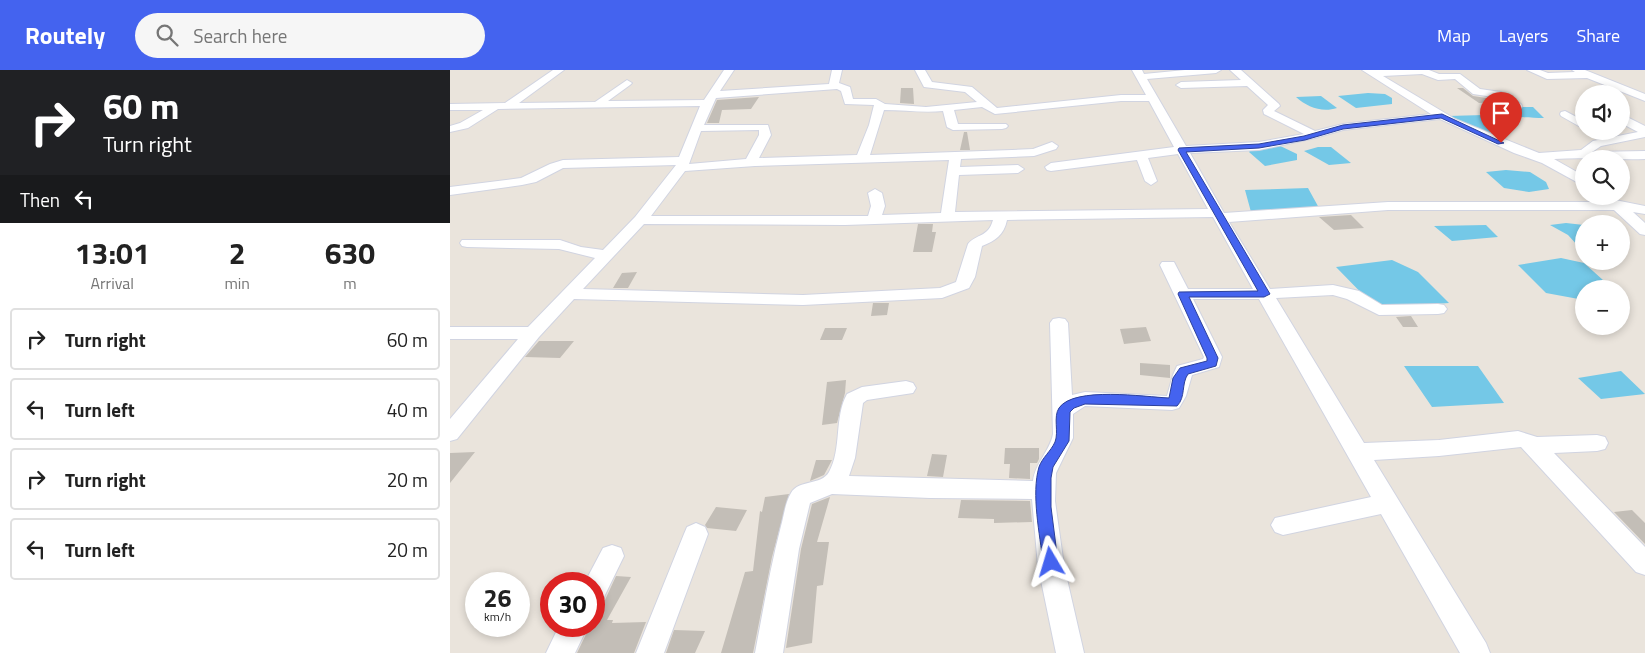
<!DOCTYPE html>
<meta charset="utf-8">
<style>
body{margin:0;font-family:"Titillium Web",sans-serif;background:#f6f6f6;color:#222;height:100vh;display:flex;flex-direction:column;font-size:19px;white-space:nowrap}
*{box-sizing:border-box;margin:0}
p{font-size:16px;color:#767676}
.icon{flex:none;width:28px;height:28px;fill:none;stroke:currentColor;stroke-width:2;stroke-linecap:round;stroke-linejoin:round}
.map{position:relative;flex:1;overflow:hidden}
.side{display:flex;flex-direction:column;background:#fff;width:450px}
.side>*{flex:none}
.top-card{background:#202124;color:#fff;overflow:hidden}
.buttons{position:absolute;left:1125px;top:15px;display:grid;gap:10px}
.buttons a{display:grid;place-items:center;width:55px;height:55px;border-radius:50%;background:#fff;box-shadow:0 2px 8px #0003;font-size:25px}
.speed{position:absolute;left:15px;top:502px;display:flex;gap:10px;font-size:25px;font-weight:700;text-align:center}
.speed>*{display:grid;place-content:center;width:65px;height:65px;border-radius:50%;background:#fff;box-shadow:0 2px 8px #0003;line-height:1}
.speed small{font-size:12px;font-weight:400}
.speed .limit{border:8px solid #d22;background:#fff;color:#111}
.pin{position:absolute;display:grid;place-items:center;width:42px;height:42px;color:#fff;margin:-51px -21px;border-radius:50% 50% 50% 0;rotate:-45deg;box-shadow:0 0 5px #0007}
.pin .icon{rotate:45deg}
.me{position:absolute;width:55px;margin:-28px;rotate:353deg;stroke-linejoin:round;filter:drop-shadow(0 0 4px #0008)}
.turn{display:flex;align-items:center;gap:18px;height:105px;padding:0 20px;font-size:22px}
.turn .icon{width:65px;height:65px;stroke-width:2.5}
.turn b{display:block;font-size:35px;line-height:42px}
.then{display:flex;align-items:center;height:48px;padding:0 20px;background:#0003;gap:10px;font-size:19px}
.eta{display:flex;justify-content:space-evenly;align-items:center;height:85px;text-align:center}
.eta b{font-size:30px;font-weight:700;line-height:35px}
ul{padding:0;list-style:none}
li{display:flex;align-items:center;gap:15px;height:62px;margin:0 10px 8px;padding:0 10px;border:2px solid #e0e0e0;border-radius:5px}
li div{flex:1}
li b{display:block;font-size:19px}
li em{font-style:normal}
header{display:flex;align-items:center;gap:30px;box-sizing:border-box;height:70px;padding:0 25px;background:#4463ef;color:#fff}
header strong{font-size:24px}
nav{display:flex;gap:28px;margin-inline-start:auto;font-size:18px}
.search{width:350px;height:45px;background:#f6f6f6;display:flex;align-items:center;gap:12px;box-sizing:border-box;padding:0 18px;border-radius:28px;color:#767676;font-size:19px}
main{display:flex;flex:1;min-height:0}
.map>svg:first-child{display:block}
.water{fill:#74c8e7}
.building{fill:#c3beb7}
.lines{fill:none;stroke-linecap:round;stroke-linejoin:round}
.minor-casing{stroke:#d1d4e1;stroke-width:2}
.minor{fill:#fff;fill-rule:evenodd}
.route{fill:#4463ef;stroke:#2c409b}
</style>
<header>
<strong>Routely</strong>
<div class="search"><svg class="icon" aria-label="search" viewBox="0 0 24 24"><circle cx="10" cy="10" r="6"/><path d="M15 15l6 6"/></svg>Search here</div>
<nav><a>Map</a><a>Layers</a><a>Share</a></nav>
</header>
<main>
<section class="side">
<div class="top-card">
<div class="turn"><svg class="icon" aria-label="right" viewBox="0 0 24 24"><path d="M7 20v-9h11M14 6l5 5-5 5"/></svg><div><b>60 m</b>Turn right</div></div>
<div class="then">Then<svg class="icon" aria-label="left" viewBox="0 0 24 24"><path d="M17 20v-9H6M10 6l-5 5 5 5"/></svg></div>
</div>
<div class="eta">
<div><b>13:01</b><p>Arrival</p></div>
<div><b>2</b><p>min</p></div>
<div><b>630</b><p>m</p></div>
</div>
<ul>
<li><svg class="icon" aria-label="right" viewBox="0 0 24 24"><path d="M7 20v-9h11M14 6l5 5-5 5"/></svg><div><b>Turn right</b></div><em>60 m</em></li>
<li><svg class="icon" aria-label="left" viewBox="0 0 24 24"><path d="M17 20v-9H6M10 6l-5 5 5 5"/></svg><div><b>Turn left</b></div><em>40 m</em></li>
<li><svg class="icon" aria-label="right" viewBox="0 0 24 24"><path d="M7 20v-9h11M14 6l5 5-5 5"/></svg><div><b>Turn right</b></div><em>20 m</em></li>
<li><svg class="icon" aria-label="left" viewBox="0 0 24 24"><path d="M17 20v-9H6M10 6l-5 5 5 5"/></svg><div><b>Turn left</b></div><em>20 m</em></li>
</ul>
</section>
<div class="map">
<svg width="1195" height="583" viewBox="0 0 1195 583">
<rect width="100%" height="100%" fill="#eae4dc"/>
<path class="water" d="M918,23L935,24L942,28V34L906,38L888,26Z
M871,26L887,38C872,43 857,37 846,27Z
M1047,37H1083L1094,48C1076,48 1061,48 1047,37Z
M1034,45L1056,60L1032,63L998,46Z
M824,73L847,84V90L815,96L799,82L805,75Z
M868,77H881L901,93L879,95L854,81Z
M1056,100L1080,102L1096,112L1099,119L1079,122L1054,118L1036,102Z
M858,118L869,138L801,142L795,120Z
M1116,153L1134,155V176H1128L1118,165L1100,155Z
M1036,155L1048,167L1002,171L984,156Z
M1111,188L1134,193L1163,219H1134V230L1096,223L1068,195Z
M942,190L968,202L999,233L926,238L886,197Z
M954,296H1028L1054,333L982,337Z
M1171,301L1195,324L1151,329L1128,308Z"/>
<path class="building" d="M451,18H463L464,34L450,33Z
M1007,18H1013L1023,26L1043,29L1050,32L1029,33Z
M309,27L301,39L272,40L269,53H257L267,30Z
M514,62H517L520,80H510Z
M901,145L914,158L884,160L869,147Z
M468,154H483L482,162H486L482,182H463Z
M187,202L178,218H163L172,203Z
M423,233H439L437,245L421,246Z
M961,246L968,257H953L946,247Z
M696,257L701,271L674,274L670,259Z
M375,258H397L392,270H370Z
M89,271H124L110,288L75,287Z
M690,293L720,295V308L690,305Z
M396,310L395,323L387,353L372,355L377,312Z
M555,378H589V389L587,393H580V409L559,408L560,394H554Z
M25,382L0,413V383Z
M482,384L497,385L493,407L477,406Z
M366,390H382L374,405L360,411Z
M339,424L322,487L303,583H271L295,502L303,501L310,441L312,442L315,427Z
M380,427L367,472H379L373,515L367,516L362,573L336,578L351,479L362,434Z
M511,430L580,431L582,452L544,453V449L508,448Z
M266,437L297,440L286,461L257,458L255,455Z
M1182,440L1195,453V474L1164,442Z
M166,506L181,507L157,550H163L162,553L196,552L184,583H127L140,556H144V534L155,530Z
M224,560L255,561L245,583H216Z"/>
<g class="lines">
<defs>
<path id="minor" d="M103,0H114L69,33L145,32L177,10L182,13L180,15L158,31L254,30L274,0H284L270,21L379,14L382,0H392L389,13L400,17L403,29H426L435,34L476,37L527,32L515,22L474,17L465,0H475L482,12L522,17L547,38L671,25H696L682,0H692L694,4L735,0H771L766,3L697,9L736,76L809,72L854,64L814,44L813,40L818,35L797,16L731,18L726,15L731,12L791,10L780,0H791L829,34L830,36L824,41L865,61L893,54L981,44L912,0H979L989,4H1010L1030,19L1051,22L1071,34L1072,36L1071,38H1063L1044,27L1023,24L1005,9L988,10L972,4L933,6L1005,49L1089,83L1131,80L1143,71L1188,62L1171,53V45L1175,46L1195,56V67L1151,76L1142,82L1195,81V89C1165,90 1135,87 1104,89L1134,106V116L1092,93L1064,83L990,49L893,60L865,68L809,80L740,83L774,143L938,132H1160L1165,130L1195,136V144L1183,142L1195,153V165L1190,164L1164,140H938L779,152L820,219L883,215L909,221L932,235L988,234L994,235L997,239L994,243L988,244L929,245L897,229L883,225L826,228L914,373L989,370L1068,361L1087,367L1147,365L1155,367L1158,373L1155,379L1147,381L1104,383L1195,477V505L1186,502L1071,377L989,386L924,390L1036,573L1040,583H1010L931,444L833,465L825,462L821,455L825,448L921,427L809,229H743L772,287L769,297L742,305L736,326L729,338L722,340L635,336L623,344V368L606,403L605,431L614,496L634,583H606L588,496L582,429L480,428L382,424L360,433L349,479L333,583H305C313,541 320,498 331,456C334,446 335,433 341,423C349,409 371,416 379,402C392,379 384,347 397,324L412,317L456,311L463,313L466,318L463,323L417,330L413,333L405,388L399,406L583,411C585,393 600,381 603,364L600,253L603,249L609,248L615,249L618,253L622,325L635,322L717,326L723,305L727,296L753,289L754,287L710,195L712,192H724L738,219H803L763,147L557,150C554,165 545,171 532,176L525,207L519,218L492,228L353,235L124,229L89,267L7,369L0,371V349L68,269H0V257H78L145,188L109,179L17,177L12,176L10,173L12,170H110L131,177L153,180L185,147L226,95L113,98L86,112L72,115L0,125V117L71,108L100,94L113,90L229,87L250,36L48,39L18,58L0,62V56L10,53L33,40H0V34L55,33ZM387,19L391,21L395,34L424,35L419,55L407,85L309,88L321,65L318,55H254L266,28ZM671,31H699L724,77L601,93L595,97L597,100L601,101L687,90L695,111L701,115L707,111L698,88L728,84L758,139L505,142L509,105L568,103L574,99L568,95L510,97L511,89L584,86L606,79L608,76L602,72L583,79L562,80L420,85L434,40C454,40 473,43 493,41L497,57L503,60L552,59L556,58L558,56L556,54H508L504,40L532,37L545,44ZM309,60V65L296,89L239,94L251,61ZM499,90L491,143L432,145L435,136L432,123L425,119L418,123L421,136L418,146H201L235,101L305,96ZM543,150C538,168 527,163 518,174L506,212L490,218L353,225L133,219L194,154L395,155Z
M1077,0H1090L1098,3L1125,2L1122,0H1135L1195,24V31L1137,8L1097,9Z
M1115,41L1134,51V59L1111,46L1110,44L1111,42Z
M246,453L255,457L258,464L214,583H186L234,464L237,457Z
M162,475L171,478L174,486L153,529L144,532V514H134L153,478Z
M109,556H138L125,583H96Z"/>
</defs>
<use href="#minor" class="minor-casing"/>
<use href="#minor" class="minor"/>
</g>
<path class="route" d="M992,44L1054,73L1048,74L991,48L893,59L855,70L809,78L736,82L820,224L814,227H739L768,288L766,296L738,304C731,314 736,327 727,336L635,334L624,338L620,342L619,371L603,397L601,408V437L608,492L606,497L601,499L595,497L593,492C590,465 581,424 589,397C592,388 601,381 605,372C609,362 603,347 609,338C624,316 695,327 719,328L723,308L730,298L757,291V288L728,224L729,222L808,221L728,80L729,78L809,74L854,66L893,55Z"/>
</svg>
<div class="buttons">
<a><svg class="icon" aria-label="sound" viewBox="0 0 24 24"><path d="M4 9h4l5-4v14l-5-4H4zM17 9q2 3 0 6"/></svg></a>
<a><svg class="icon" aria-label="search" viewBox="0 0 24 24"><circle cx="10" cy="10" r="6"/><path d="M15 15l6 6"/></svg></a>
<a>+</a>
<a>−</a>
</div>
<div class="speed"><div>26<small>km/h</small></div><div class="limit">30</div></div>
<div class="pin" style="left:1051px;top:73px;background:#d93025"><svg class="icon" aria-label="arrive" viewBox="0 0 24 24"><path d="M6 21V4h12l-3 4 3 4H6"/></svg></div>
<svg class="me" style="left:601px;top:492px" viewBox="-20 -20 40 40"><path d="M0-17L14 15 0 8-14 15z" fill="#4463ef" stroke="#fff" stroke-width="4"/></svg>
</div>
</main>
